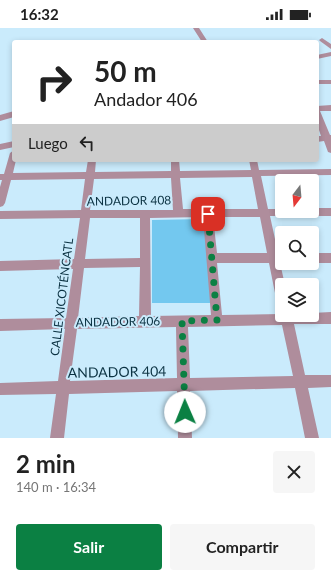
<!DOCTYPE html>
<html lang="es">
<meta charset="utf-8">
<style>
body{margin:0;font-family:Lato,sans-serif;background:#f6f6f6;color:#222;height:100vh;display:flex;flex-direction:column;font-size:15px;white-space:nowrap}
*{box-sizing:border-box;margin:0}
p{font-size:13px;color:#767676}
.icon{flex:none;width:22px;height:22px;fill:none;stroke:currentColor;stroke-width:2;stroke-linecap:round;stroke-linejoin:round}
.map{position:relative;height:410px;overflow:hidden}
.sheet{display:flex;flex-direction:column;background:#fff;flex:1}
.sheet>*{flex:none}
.top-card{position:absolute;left:12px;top:12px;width:307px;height:122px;border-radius:4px;box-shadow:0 2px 6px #0003;background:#fff;color:#222;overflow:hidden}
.needle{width:26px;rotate:196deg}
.controls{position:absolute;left:275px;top:146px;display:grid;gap:8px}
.controls a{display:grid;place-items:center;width:44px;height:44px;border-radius:4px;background:#fff;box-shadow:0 2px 6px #0003;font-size:20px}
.pin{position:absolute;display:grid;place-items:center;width:34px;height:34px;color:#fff;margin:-17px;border-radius:8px;box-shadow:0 2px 6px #0006}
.me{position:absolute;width:44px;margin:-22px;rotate:359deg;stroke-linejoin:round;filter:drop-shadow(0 0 3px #0008)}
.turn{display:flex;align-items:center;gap:14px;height:84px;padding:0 16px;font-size:18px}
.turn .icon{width:52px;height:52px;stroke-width:2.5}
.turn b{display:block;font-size:28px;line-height:34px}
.then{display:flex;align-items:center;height:38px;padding:0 16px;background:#0003;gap:8px;font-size:15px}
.round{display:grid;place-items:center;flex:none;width:42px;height:42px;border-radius:4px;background:#f6f6f6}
.headline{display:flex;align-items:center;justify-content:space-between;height:68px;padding:0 16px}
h1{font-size:24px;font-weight:700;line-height:30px}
.primary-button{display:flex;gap:8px;margin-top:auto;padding:8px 16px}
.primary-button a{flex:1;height:46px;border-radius:4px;background:#0b8043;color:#fff;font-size:16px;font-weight:700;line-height:46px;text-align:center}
.primary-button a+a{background:#f6f6f6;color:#222}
.status{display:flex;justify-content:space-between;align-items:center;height:28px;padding:0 20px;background:#fff;direction:ltr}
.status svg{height:11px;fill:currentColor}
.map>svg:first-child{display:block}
.green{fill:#73c8ef}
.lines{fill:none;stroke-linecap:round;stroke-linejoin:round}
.minor{fill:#af8d9c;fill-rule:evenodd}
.route{stroke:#0b8043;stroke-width:7;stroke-dasharray:0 12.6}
.labels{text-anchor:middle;stroke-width:4;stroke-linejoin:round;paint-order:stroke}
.street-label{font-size:12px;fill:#0b3242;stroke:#caebfc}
.near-street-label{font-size:14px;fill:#0b3242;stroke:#caebfc}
</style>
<div class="status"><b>16:32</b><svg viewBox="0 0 49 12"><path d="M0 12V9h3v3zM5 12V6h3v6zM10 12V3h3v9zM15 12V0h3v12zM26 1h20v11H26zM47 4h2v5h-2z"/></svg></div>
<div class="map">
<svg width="331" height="410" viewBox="0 0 331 410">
<rect width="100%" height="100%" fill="#caebfc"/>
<path class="green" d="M204,191L211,275H152V192Z"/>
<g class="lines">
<path class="minor" d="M193,0H199L208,14H202Z
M322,10L331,16V21L320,13L319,12Z
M331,24V28L317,31V27Z
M317,52H331V56H317Z
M331,77V83H320L330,107H331V125L328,124L324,113L317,114V108H321L317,96V78Z
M14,83V89L0,93V87Z
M14,113V119L0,122V116Z
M14,122V132H16L13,145L86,144L88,132H96L95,144L171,143V132H179L180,143L251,142L249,132H257L259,142L331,141V147L261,148L268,181H282V183H312V180H331V188H270L278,225H282V235H280L285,257H282V275L278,274L276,270L269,235H217L222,287L281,286L282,283V287H312V285L331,284V296H294L305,347H331V359L308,360L319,410H305L295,360L190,363L192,410H178L177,363L69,366L64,410H50L56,366L0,367V355L58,353L65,301L0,303V291L66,290L73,241L0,243V233L74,231L80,190L0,191V183L81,182L85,151L11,152L5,175L3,178L0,179V159L2,152H0V146H4L10,125ZM252,149L258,181H183L180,150ZM171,150L173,182H90L94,151ZM203,189L211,287L151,288L150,190ZM213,189H260L267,225H217ZM90,190H140V230L85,231ZM140,239L139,288L78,290L84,240ZM282,297L293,348L190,350L188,299ZM176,299L177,350L70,353L77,301Z
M312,225H331V235H312Z"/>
</g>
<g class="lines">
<path class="route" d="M185,384L182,293L217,292L208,186"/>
</g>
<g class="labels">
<g class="street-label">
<text transform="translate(129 173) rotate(-1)" y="4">ANDADOR 408</text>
<text transform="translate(62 269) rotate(-83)" y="4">CALLE XICOTÉNCATL</text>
<text transform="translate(118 294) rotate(-1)" y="4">ANDADOR 406</text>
</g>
<g class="near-street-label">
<text transform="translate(117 344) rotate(-1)" y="5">ANDADOR 404</text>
</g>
</g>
</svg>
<div class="controls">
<a><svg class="needle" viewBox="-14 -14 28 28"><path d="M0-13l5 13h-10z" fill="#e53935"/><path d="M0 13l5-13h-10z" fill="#767676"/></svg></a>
<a><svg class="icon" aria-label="search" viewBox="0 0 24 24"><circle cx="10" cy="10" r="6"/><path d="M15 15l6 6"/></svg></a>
<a><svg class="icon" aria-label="layers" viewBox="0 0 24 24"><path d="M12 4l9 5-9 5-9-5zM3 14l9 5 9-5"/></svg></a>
</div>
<div class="pin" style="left:208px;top:186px;background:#d93025"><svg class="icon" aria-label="arrive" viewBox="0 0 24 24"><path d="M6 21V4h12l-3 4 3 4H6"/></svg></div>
<svg class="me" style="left:185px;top:384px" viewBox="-20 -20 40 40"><circle r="19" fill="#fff"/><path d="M0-13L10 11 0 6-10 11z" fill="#0b8043"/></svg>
<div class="top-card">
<div class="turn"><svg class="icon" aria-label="right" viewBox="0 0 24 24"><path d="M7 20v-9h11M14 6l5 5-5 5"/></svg><div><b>50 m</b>Andador 406</div></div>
<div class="then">Luego<svg class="icon" aria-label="left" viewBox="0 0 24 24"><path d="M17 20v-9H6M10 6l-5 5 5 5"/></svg></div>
</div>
</div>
<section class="sheet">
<div class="headline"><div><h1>2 min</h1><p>140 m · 16:34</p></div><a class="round"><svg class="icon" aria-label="close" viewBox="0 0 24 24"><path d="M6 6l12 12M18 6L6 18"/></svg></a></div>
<div class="primary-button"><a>Salir</a><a>Compartir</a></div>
</section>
